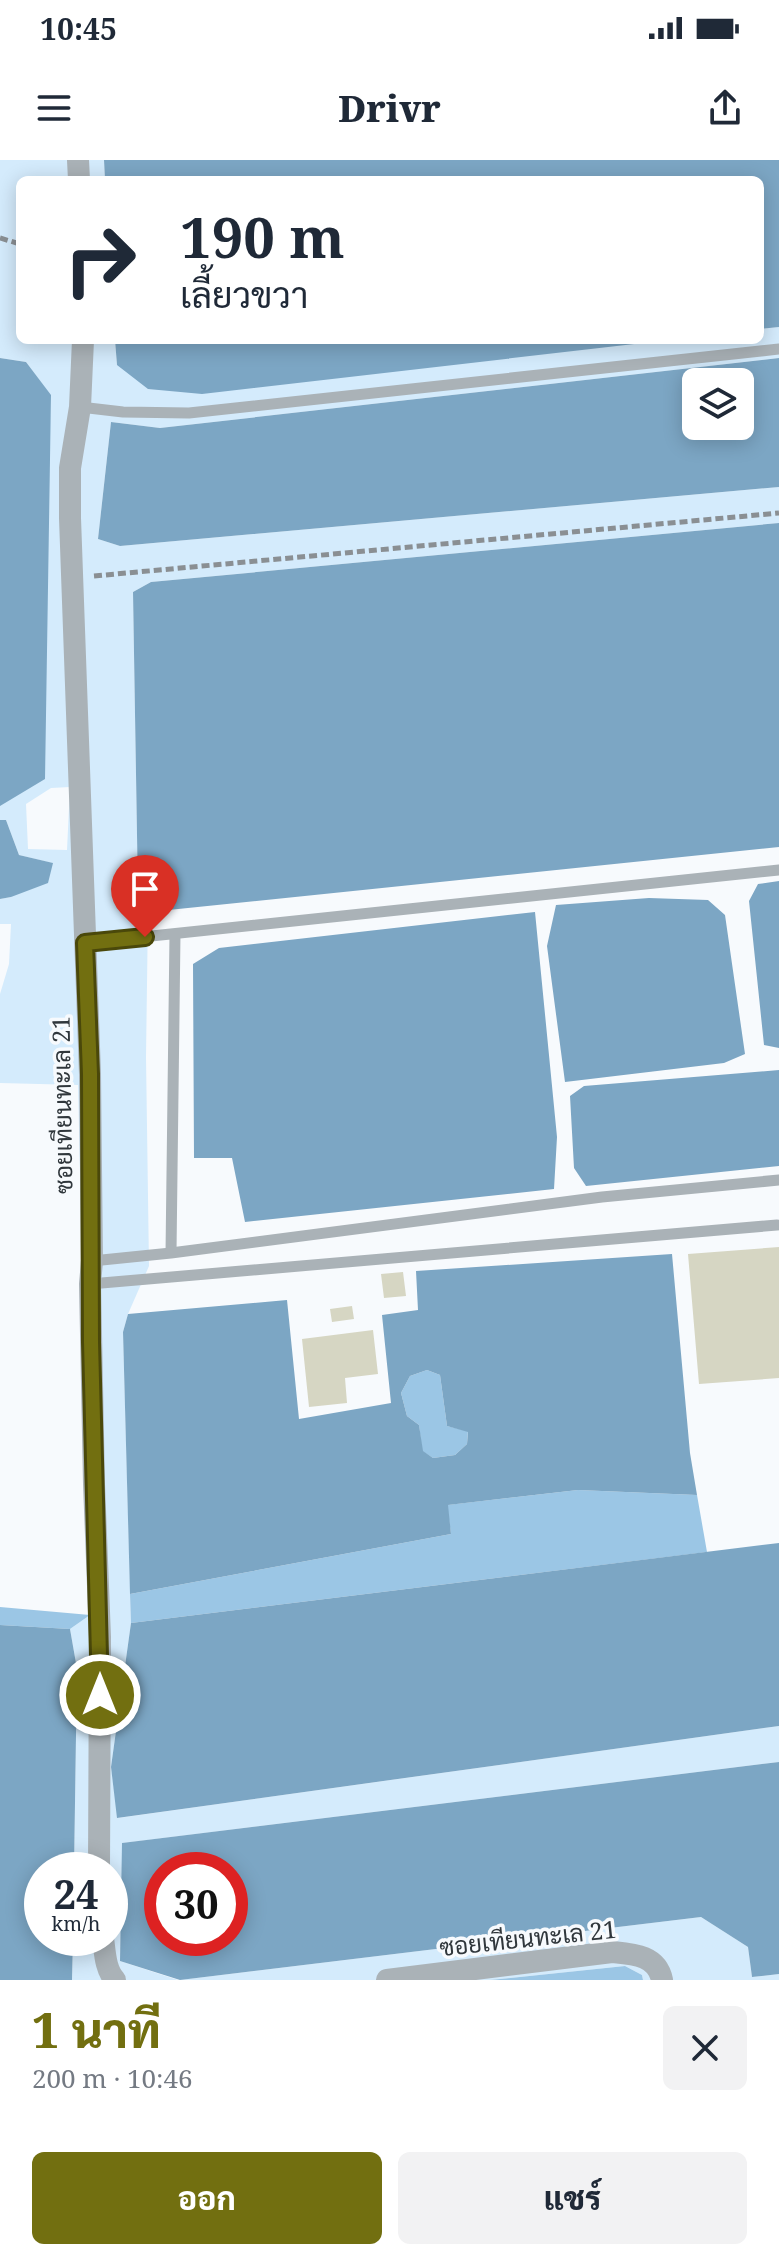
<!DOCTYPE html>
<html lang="th">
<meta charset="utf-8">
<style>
body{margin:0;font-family:"Noto Serif",Sarabun,serif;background:#f2f2f3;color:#1f2937;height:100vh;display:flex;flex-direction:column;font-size:30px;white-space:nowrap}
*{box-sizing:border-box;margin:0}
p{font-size:26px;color:#747a83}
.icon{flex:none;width:44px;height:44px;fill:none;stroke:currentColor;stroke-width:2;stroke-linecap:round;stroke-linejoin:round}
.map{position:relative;height:1820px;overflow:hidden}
.sheet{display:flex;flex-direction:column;background:#fff;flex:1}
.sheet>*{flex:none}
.hud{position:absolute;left:16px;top:16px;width:748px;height:168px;border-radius:12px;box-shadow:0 4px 20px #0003;background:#fff;color:#1f2937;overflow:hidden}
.controls{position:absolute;left:682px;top:208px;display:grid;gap:16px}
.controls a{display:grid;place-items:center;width:72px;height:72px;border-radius:12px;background:#fff;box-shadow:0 4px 20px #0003;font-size:40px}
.speed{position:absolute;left:24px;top:1692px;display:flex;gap:16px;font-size:40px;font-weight:700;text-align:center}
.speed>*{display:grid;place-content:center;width:104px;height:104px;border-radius:50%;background:#fff;box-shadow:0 4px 20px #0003;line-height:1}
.speed small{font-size:20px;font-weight:400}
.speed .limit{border:12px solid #d22;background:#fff;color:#111}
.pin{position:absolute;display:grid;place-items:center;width:68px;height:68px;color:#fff;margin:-82px -34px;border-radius:50% 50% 50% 0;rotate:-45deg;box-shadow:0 0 8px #0007}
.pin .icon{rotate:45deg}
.me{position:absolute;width:88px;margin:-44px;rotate:0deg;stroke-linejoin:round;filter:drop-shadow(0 0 6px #0008)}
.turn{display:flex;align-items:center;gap:28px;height:168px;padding:0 32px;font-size:36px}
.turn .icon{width:104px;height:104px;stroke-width:2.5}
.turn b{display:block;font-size:56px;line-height:68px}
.round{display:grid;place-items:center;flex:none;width:84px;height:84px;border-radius:12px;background:#f2f2f3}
.head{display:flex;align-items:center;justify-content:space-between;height:136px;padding:0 32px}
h1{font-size:48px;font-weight:800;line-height:60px;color:#726f10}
.cta{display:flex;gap:16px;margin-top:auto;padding:16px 32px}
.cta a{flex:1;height:92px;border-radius:12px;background:#726f10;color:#fff;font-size:32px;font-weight:800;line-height:92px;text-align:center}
.cta a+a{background:#f2f2f3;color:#1f2937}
.status{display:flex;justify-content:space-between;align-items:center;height:56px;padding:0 40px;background:#fff;direction:ltr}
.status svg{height:22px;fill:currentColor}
header{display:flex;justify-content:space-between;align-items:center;height:104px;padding:0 32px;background:#fff;font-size:36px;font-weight:800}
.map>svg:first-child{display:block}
.green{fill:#d4ebfc;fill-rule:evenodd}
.forest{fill:#9bc6e5}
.water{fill:#7ca6c4;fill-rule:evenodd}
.building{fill:#d6d6c3}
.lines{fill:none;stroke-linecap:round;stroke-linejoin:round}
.path{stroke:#8a8f93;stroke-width:5;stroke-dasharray:8 4;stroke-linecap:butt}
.service{stroke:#aab2b7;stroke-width:11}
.minor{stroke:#aab2b7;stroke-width:22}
.route-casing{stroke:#4a480a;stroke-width:20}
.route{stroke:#726f10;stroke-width:14}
.labels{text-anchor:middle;stroke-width:7;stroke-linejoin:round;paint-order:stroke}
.street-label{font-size:24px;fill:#30373c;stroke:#f7fafd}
</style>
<div class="status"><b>10:45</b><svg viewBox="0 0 49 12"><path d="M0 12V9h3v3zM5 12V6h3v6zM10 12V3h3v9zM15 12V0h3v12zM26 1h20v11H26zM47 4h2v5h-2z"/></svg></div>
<header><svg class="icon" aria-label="menu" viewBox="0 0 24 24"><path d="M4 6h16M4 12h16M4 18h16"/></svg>Drivr<svg class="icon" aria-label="share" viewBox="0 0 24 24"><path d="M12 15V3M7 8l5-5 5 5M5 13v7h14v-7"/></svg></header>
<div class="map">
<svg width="779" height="1820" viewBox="0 0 779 1820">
<rect width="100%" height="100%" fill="#f7fafd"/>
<path class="green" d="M0,0H104L105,20H20V180H115L117,205L669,180H760V169L779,167V198L160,268L111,262L98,379L120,386L779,327V363L151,422L133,432L138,735L148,752L146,897L149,1106L128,1154L123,1172L131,1463L111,1607L118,1658L779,1566V1602L123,1683L120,1801L178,1820H72L73,1778H110V1710H74L77,1509L70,1469L90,1455L78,925L0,923V834L9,804L11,764H0V739L11,737L52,703L19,695L6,660H0V646L49,289L51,236L26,202L0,198ZM70,627L67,690L28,689L26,644L51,628Z
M701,1757L748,1787L752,1817L779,1814V1820H643L642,1815L625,1806L490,1820H180Z"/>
<path class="forest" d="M427,1210L440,1215L447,1266L468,1271L467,1284L455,1295L433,1298L422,1291L419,1265L407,1256L401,1233L410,1216Z
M578,1330L697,1335L707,1392L131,1463L130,1434L451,1374L447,1345Z
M0,1447L90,1455L70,1469L0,1465Z
M625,1806L642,1815L643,1820H490Z"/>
<path class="water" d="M104,0H779V167L760,169V20H105Z
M115,180H669L202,234L148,229L117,205Z
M0,198L26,202L51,235L45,619L0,646Z
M779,198V327L120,386L98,379L111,262L160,268ZM696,222H740V266H696Z
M779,363V687L149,752L138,735L133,432L151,422Z
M0,660H6L19,695L53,703L48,723L11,737L0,739Z
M779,721V888L764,885L749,741L758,724Z
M649,738L708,740L725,755L745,894L724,903L565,922L547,786L556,745Z
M535,752L557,977L554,1029L245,1062L232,998H194L193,804L219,788Z
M779,910V1006L586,1026L574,1008L570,936L584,926Z
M672,1094L690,1293L697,1335L578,1330L448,1345L451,1374L130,1434L123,1172L128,1154L287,1140L299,1259L391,1243L382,1155L418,1150L416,1111ZM427,1210L440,1215L447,1266L468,1272L467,1284L455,1295L433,1298L423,1291L419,1265L407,1256L401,1233L410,1216Z
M779,1383V1566L117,1658L111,1607L131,1463Z
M0,1465L70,1469L77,1509L74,1710H42V1778H73L72,1820H0Z
M779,1602V1814L752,1817L748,1787L701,1757L180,1820L120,1801L122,1683ZM162,1710H230V1778H162Z"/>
<path class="building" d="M779,1087V1218L699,1224L688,1094Z
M403,1112L406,1136L384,1138L381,1114Z
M352,1146L354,1159L332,1162L330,1149Z
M373,1170L378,1214L345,1218L347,1243L309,1247L302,1179Z"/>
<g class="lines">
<path class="path" d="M0,78L20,84
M94,416L779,353"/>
<path class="service" d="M80,247L123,252L189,253L779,189
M85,783L779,710
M171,1093L175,774
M92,1101L171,1093L602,1037L779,1020
M90,1124L777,1065"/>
<path class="minor" d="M78,0L79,20
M83,180L80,247L70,308V358L90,914L92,1101L90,1124L94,1324L100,1477L99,1710
M103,1778C105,1792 105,1809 115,1820
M387,1820L612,1792C633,1794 657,1795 662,1820"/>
</g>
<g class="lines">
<defs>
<path id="route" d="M100,1535L91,1182L90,914L85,783L145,777"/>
</defs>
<use href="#route" class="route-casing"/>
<use href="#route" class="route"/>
</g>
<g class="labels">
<g class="street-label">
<text transform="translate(63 945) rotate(-91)" y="8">ซอยเทียนทะเล 21</text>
<text transform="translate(528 1779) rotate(-6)" y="8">ซอยเทียนทะเล 21</text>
</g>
</g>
</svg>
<div class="controls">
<a><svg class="icon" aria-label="layers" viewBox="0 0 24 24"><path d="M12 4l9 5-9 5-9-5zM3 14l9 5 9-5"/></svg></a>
</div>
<div class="speed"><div>24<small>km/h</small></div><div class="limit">30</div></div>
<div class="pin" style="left:145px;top:777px;background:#d93025"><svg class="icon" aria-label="arrive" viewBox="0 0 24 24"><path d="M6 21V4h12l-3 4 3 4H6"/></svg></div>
<svg class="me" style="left:100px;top:1535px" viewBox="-20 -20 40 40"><circle r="17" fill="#726f10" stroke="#fff" stroke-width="3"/><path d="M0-11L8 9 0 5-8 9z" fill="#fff"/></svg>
<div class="hud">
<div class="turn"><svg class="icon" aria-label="right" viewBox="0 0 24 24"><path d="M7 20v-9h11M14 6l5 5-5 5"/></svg><div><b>190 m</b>เลี้ยวขวา</div></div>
</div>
</div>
<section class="sheet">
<div class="head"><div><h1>1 นาที</h1><p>200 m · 10:46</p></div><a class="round"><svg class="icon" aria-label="close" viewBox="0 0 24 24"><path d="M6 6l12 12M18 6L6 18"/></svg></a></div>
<div class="cta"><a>ออก</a><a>แชร์</a></div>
</section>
